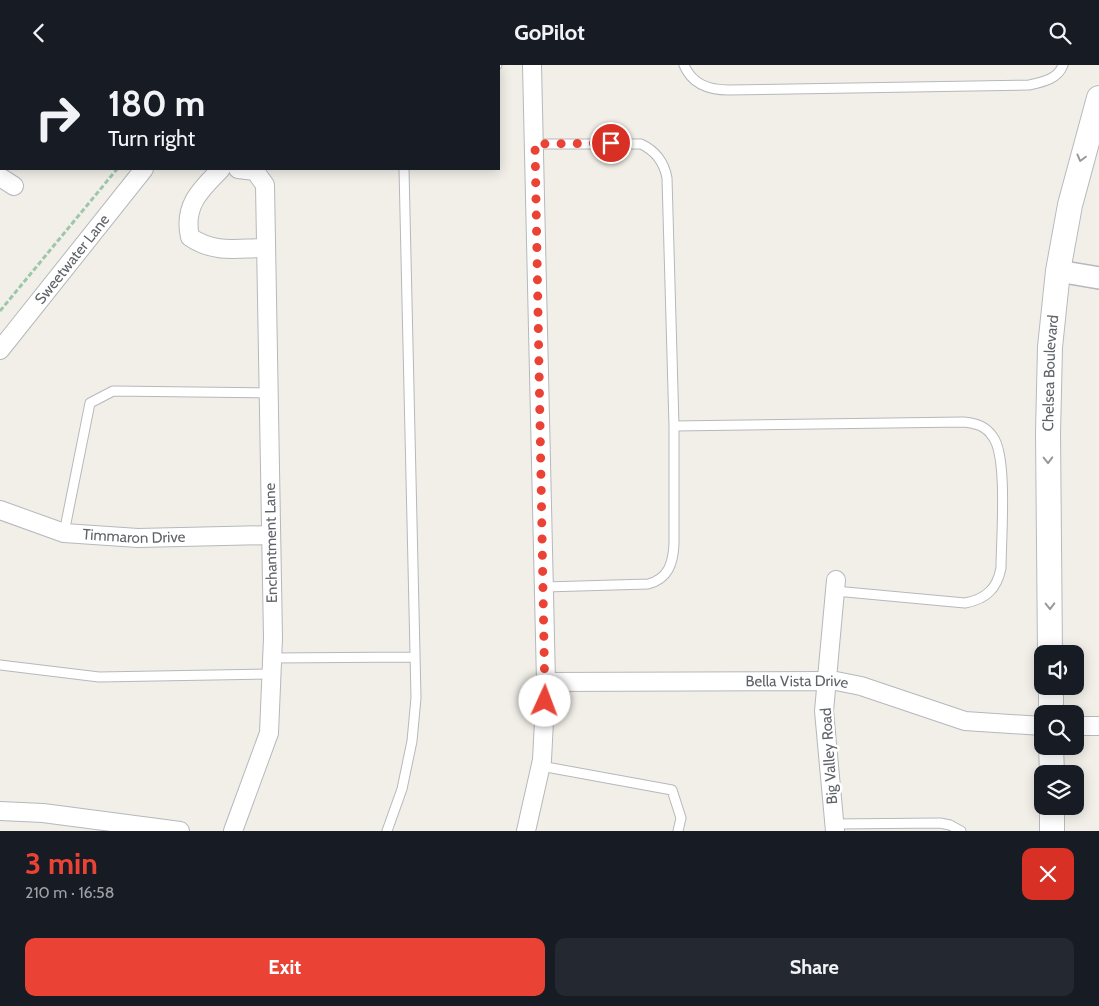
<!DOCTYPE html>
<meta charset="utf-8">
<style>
body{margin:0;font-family:Cabin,sans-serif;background:#242831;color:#f1f3f6;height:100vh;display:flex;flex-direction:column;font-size:19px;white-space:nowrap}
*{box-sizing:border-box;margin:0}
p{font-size:16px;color:#9ea1a6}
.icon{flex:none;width:28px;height:28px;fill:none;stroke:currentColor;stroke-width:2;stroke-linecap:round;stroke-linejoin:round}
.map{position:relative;height:766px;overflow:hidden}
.details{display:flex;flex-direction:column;background:#171b24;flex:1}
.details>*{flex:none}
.hud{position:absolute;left:0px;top:0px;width:500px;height:105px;box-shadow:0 2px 12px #0003;background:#171b24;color:#f1f3f6;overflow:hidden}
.tools{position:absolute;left:1034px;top:580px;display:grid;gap:10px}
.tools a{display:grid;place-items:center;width:50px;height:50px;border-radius:10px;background:#171b24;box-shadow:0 2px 12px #0003;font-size:25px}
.pin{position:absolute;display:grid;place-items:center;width:42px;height:42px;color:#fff;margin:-21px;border:2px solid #fff;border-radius:50%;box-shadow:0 1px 5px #0007}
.me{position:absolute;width:55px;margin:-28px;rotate:2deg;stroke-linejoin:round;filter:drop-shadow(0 0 4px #0008)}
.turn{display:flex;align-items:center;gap:18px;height:105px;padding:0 25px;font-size:22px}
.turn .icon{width:65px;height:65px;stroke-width:2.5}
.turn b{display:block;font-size:35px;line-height:42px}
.round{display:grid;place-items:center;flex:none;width:52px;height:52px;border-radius:10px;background:#242831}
.summary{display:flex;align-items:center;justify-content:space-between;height:85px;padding:0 25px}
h1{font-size:30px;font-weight:700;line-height:38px;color:#ea4335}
.cta{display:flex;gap:10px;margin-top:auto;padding:10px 25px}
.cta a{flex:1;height:58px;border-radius:10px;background:#ea4335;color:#fff;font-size:20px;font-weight:700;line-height:58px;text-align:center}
.cta a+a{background:#242831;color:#f1f3f6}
header{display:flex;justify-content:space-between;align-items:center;height:65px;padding:0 25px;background:#171b24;font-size:22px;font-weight:700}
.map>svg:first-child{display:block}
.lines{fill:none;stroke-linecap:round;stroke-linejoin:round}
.service-casing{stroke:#b5b8bc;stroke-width:11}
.minor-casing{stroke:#b5b8bc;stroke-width:20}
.tertiary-casing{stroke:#b5b8bc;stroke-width:24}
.secondary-casing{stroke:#b6babf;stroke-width:26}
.path{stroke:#9cc7a9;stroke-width:3;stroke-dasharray:5 2.5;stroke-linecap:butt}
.service{stroke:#fff;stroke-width:9}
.minor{stroke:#fff;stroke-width:18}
.tertiary{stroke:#fff;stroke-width:21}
.secondary{stroke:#fff;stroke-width:24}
.oneway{stroke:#979a9d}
.route{stroke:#ea4335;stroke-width:9;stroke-dasharray:0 16.2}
.labels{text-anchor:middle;stroke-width:5;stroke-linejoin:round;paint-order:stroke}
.street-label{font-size:15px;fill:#5f6368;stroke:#fff}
</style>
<header><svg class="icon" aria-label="back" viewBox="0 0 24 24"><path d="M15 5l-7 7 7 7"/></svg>GoPilot<svg class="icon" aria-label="search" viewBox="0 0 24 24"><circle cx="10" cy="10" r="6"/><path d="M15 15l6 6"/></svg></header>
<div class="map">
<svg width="1099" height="766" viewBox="0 0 1099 766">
<rect width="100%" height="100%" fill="#f1efe8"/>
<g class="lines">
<defs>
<path id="service" d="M684,0C692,19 708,25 729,25L1029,20C1043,17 1058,14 1063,0
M463,1L497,0
M535,79H641C656,86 664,97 667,113L674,361V479C673,499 668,514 648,519L545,522
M674,361L963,357C976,358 986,361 993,372C1008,392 1001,475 1001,503C997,524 986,534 965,538L835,526
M64,468L90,338L113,326L269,328
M272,593L415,592
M0,600L99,612L272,609
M541,701L672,725L681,753L678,766
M834,759L940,758L950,760L961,766
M387,766L402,724L412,676L416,633L404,104"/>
<g id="minor">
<path d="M217,1L218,0"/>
<path d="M221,104C200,125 183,141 190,172C215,189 237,183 266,183"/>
<path d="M0,112L14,121"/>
<path id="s1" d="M0,285L144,104"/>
<path id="s2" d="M0,445L64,468L138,473L271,470"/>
<path id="s3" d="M546,617L836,616L861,621L965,656L1042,661"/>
<path d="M1075,661H1099"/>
<path d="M0,746L43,748L180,766"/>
<path d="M233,766L269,668L273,573L265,120L255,106L238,104"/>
<path d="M526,766L542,695L546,617L532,0"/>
<path d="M835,766L824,646L836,515"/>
</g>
<path id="tertiary" d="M1058,206L1099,213"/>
<g id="secondary">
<path id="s4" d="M1050,589L1048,368L1050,282L1058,206L1070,140L1099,33"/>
<path d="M1051,621V649"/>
<path d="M1051,681L1052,709"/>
<path d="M1052,741V766"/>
</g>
</defs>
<use href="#service" class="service-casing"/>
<use href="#minor" class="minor-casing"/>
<use href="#tertiary" class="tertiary-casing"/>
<use href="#secondary" class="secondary-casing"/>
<path class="path" d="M190,1L191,0
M0,246L117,104"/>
<use href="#service" class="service"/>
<use href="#minor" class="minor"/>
<use href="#tertiary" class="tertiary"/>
<use href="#secondary" class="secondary"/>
</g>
<defs><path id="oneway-chevron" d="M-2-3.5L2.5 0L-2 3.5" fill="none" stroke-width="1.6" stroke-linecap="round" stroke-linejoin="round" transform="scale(1.25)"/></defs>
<g class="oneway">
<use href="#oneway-chevron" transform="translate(1081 93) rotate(105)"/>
<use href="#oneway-chevron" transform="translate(1048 395) rotate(89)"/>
<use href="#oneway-chevron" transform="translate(1050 541) rotate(89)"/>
</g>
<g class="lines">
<path class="route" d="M545,636L535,79L611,78"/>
</g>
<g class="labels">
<g class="street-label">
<text dy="5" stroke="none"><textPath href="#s1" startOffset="116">Sweetwater Lane</textPath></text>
<text dy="5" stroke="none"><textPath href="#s4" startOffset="281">Chelsea Boulevard</textPath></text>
<text dy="5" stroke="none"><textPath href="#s2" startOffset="138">Timmaron Drive</textPath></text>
<text transform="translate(271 478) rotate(-91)" y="5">Enchantment Lane</text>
<text dy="5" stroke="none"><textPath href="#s3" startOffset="251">Bella Vista Drive</textPath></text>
<text transform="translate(829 691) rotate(-94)" y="5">Big Valley Road</text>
</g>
</g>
</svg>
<div class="tools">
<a><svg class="icon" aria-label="sound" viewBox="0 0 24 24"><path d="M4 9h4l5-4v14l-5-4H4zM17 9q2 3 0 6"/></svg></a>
<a><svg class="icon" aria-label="search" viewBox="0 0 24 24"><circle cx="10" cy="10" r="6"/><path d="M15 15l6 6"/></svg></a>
<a><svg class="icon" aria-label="layers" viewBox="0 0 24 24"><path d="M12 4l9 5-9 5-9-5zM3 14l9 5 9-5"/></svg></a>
</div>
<div class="pin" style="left:611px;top:78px;background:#d93025"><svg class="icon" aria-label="arrive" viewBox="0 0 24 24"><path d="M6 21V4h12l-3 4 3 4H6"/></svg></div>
<svg class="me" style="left:545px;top:636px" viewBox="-20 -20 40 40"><circle r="19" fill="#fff"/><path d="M0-13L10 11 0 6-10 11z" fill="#ea4335"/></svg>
<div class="hud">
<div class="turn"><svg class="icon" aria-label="right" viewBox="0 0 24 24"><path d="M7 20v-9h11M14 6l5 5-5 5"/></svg><div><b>180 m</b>Turn right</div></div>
</div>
</div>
<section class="details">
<div class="summary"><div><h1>3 min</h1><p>210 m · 16:58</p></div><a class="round" style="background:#d93025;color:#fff"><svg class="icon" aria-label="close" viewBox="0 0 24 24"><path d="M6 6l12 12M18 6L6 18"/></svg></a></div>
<div class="cta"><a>Exit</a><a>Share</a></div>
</section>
